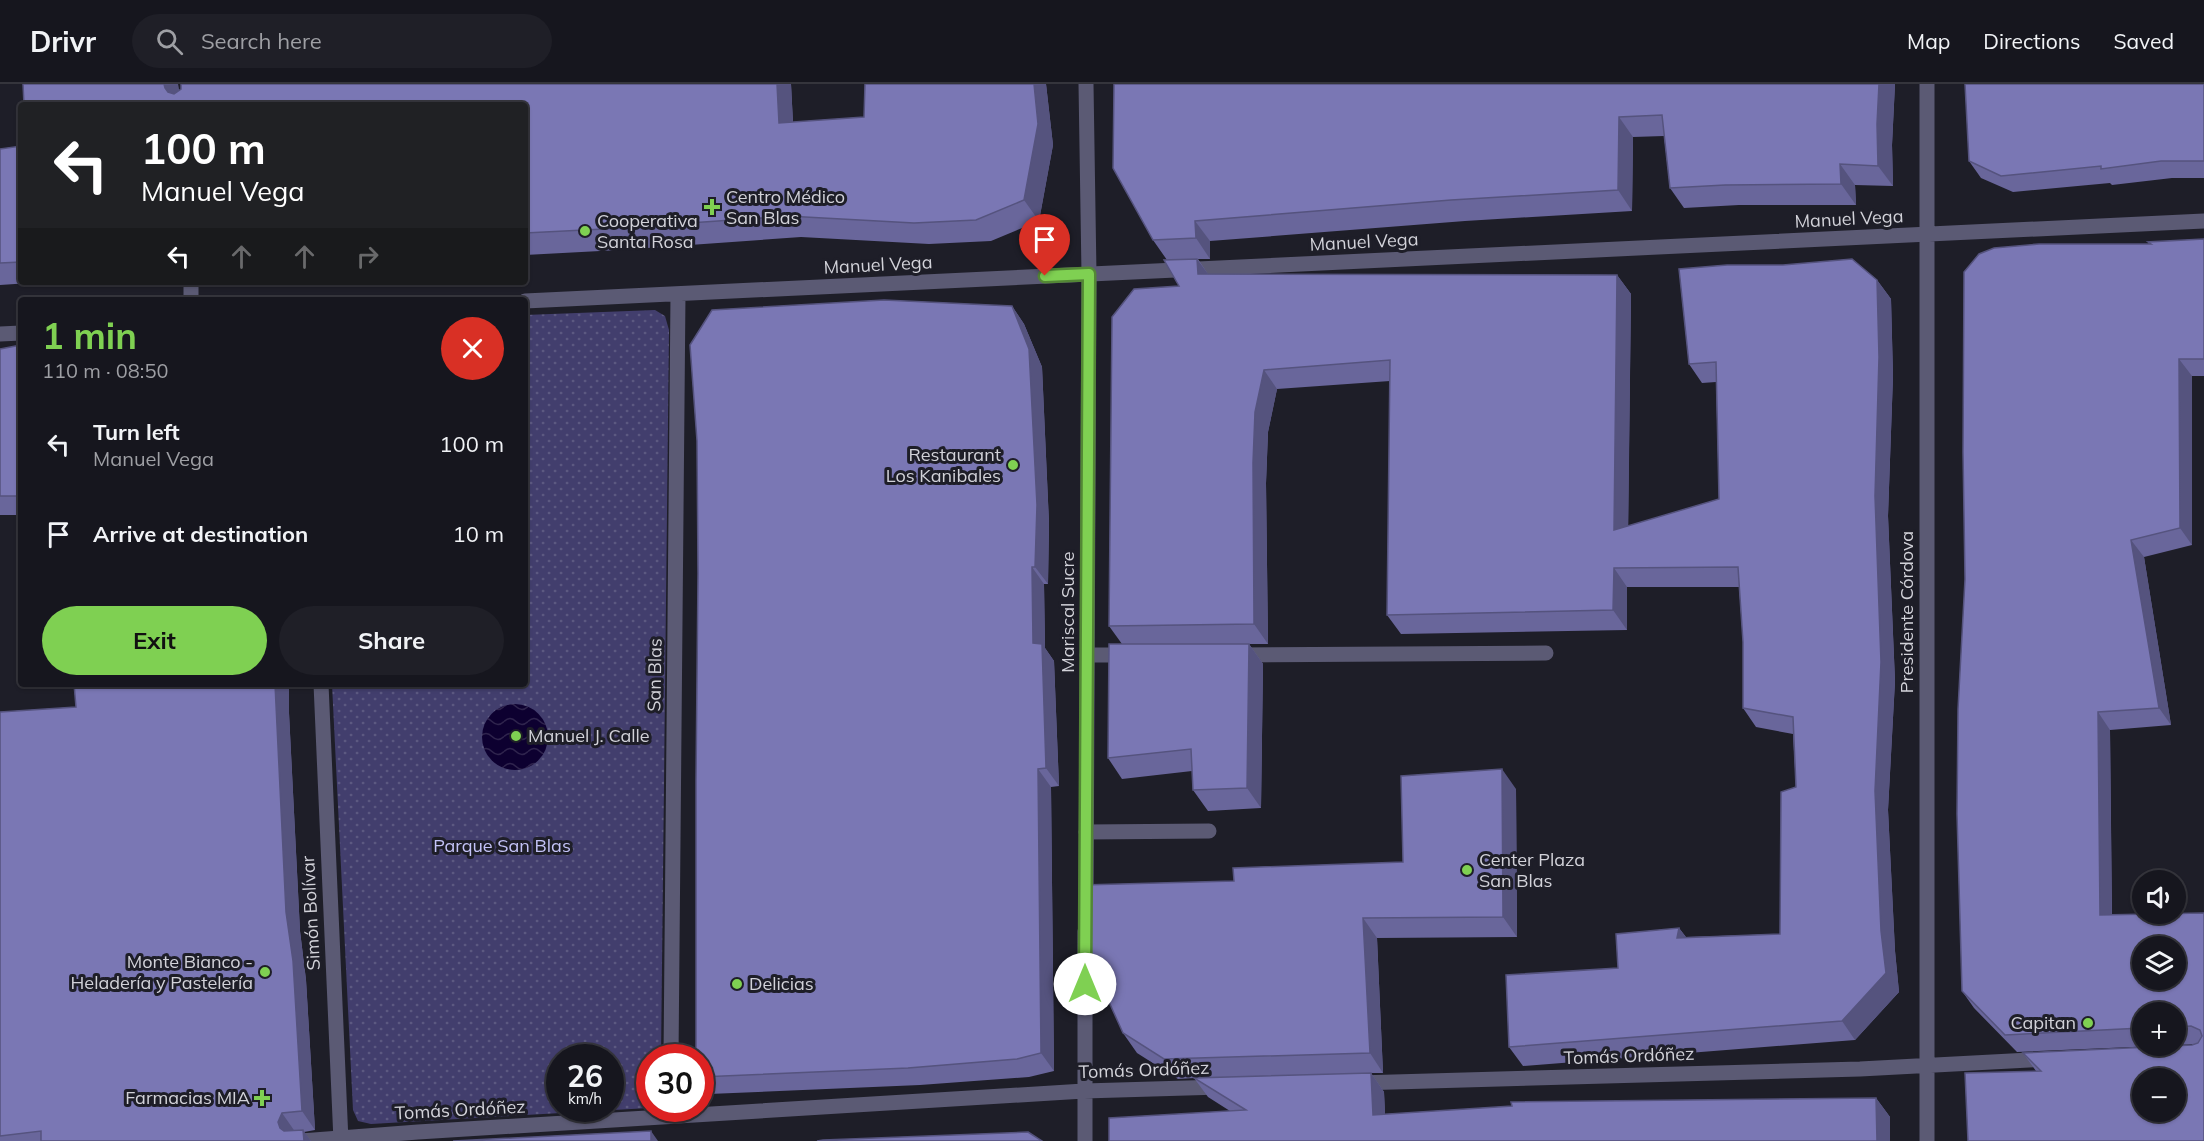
<!DOCTYPE html>
<meta charset="utf-8">
<style>
body{margin:0;font-family:Mulish,sans-serif;background:#1f1f27;color:#f1f3f6;height:100vh;display:flex;flex-direction:column;font-size:22px;white-space:nowrap}
*{box-sizing:border-box;margin:0}
p{font-size:20px;color:#9e9fa4}
.icon{flex:none;width:33px;height:33px;fill:none;stroke:currentColor;stroke-width:2;stroke-linecap:round;stroke-linejoin:round}
.map{position:relative;flex:1;overflow:hidden}
.panel{position:absolute;left:18px;top:213px;width:510px;height:390px;display:flex;flex-direction:column;background:#16161e;border-radius:6px;box-shadow:0 2px 4px #0004,0 0 0 2px #35353c}
.panel>*{flex:none}
.hud{position:absolute;left:18px;top:18px;width:510px;height:183px;border-radius:6px;box-shadow:0 2px 4px #0004,0 0 0 2px #35353c;background:#202124;color:#fff;overflow:hidden}
.buttons{position:absolute;left:2132px;top:786px;display:grid;gap:12px}
.buttons a{display:grid;place-items:center;width:54px;height:54px;border-radius:50%;background:#16161e;box-shadow:0 2px 4px #0004,0 0 0 2px #35353c;font-size:30px}
.speed{position:absolute;left:546px;top:960px;display:flex;gap:12px;font-size:30px;font-weight:700;text-align:center}
.speed>*{display:grid;place-content:center;width:78px;height:78px;border-radius:50%;background:#16161e;box-shadow:0 2px 4px #0004,0 0 0 2px #35353c;line-height:1}
.speed small{font-size:15px;font-weight:400}
.speed .limit{border:9px solid #d22;background:#fff;color:#111}
.pin{position:absolute;display:grid;place-items:center;width:51px;height:51px;color:#fff;margin:-62px -26px;border-radius:50% 50% 50% 0;rotate:-45deg;box-shadow:0 0 6px #0007}
.pin .icon{rotate:45deg}
.me{position:absolute;width:66px;margin:-33px;rotate:0deg;stroke-linejoin:round;filter:drop-shadow(0 0 4px #0008)}
.turn{display:flex;align-items:center;gap:21px;height:126px;padding:0 24px;font-size:27px}
.turn .icon{width:78px;height:78px;stroke-width:2.5}
.turn b{display:block;font-size:42px;line-height:51px}
.lanes{display:flex;align-items:center;height:57px;padding:0 24px;background:#0003;justify-content:center;gap:30px;direction:ltr}
.lanes .off{opacity:.35}
.round{display:grid;place-items:center;flex:none;width:63px;height:63px;border-radius:32px;background:#1f1f27}
.head{display:flex;align-items:center;justify-content:space-between;height:102px;padding:0 24px}
h1{font-size:36px;font-weight:700;line-height:45px;color:#7fd052}
.action{display:flex;gap:12px;margin-top:auto;padding:12px 24px}
.action a{flex:1;height:69px;border-radius:36px;background:#7fd052;color:#111;font-size:24px;font-weight:700;line-height:69px;text-align:center}
.action a+a{background:#1f1f27;color:#f1f3f6}
ul{padding:0;list-style:none}
li{display:flex;align-items:center;gap:18px;height:90px;padding:0 24px}
li div{flex:1}
li b{display:block;font-size:22px}
li em{font-style:normal}
header{display:flex;align-items:center;gap:36px;box-sizing:border-box;height:84px;padding:0 30px;background:#16161e;border-bottom:2px solid #35353c}
header strong{font-size:28px}
nav{display:flex;gap:33px;margin-inline-start:auto;font-size:21px}
.search{width:420px;height:54px;background:#1f1f27;display:flex;align-items:center;gap:15px;box-sizing:border-box;padding:0 21px;border-radius:33px;color:#9e9fa4;font-size:22px}
.map>svg:first-child{display:block}
.park{fill:url(#park-dots);fill-rule:evenodd}
.water{fill:url(#water-waves)}
.lines{fill:none;stroke-linecap:round;stroke-linejoin:round}
.service{stroke:#5b5a74;stroke-width:15}
.minor{stroke:#5b5a74;stroke-width:15}
.wall{fill:#69669b}
.shaded-wall{fill:#55537e}
.building{fill:#7a77b4;stroke:#55537e;stroke-width:1.5;fill-rule:evenodd}
.route-casing{stroke:#538735;stroke-width:15}
.route{stroke:#7fd052;stroke-width:10}
.poi-dot{fill:#7fd052;stroke:#1e1e28;stroke-width:2}
.labels{text-anchor:middle;stroke-width:6;stroke-linejoin:round;paint-order:stroke}
.poi-label{font-size:18px;fill:#d2d2d9;stroke:#1e1e28;text-anchor:start}
.street-label{font-size:18px;fill:#d2d2d9;stroke:#1e1e28}
.park-label{font-size:18px;fill:#c4c3f8;stroke:#1e1e28}
</style>
<header>
<strong>Drivr</strong>
<div class="search"><svg class="icon" aria-label="search" viewBox="0 0 24 24"><circle cx="10" cy="10" r="6"/><path d="M15 15l6 6"/></svg>Search here</div>
<nav><a>Map</a><a>Directions</a><a>Saved</a></nav>
</header>
<div class="map">
<svg width="2204" height="1057" viewBox="0 0 2204 1057">
<defs>
<pattern id="park-dots" width="8" height="8" patternUnits="userSpaceOnUse" patternTransform="scale(1.5)"><rect width="8" height="8" fill="#423e6d"/><path d="M2 2h.1M6 6h.1" fill="none" stroke="#5c5981" stroke-width="1.8" stroke-linecap="round"/></pattern>
<pattern id="water-waves" width="16" height="10" patternUnits="userSpaceOnUse" patternTransform="scale(1.5)"><rect width="16" height="10" fill="#0d0030"/><path d="M0 5q4-4 8 0t8 0" fill="none" stroke="#2f244d"/></pattern>
</defs>
<rect width="100%" height="100%" fill="#1e1e28"/>
<path class="park" d="M655,226L665,232L669,246L661,973L650,974L649,1024L371,1040L358,1037L353,1026L332,600H525V231ZM560,974H610V1024H560Z"/>
<path class="water" d="M482 653a33 33 0 1 1 66 0a33 33 0 1 1-66 0Z"/>
<g class="lines">
<path class="service" d="M1087,571H1129
M1237,571L1546,569
M1086,748L1209,747"/>
<path class="minor" d="M1927,0V1057
M191,198V216
M525,217L2204,137
M0,250L21,249
M321,600L341,1057
M1086,820L1089,190L1086,0
M671,974L678,210
M1358,999L1860,985L2048,975
M301,1057L418,1048L1084,1007L1221,1003
M1085,1057V847"/>
</g>
<path class="wall" d="M178,0L179,7L181,5V0H791L793,38L864,33L865,0H1046L1053,61L1039,137L991,157L929,160L801,153L619,166L525,171V21H24Z
M1895,0L1892,61L1893,102L1855,101L1856,121H1739L1684,124L1670,104L1664,52L1633,53L1632,127L1465,137L1210,157V175H1198L1208,190L1617,191L1631,210L1628,442L1719,415L1716,298L1702,299L1689,280L1877,196L1891,215L1893,292L1888,432L1895,597L1888,726L1895,867L1899,908L1855,956L1523,982L1509,963L1618,884L1679,844L1686,853L1780,850L1796,703L1793,650L1756,643L1743,624V558L1739,503H1627V546L1401,550L1387,531L1390,297L1277,305L1268,348L1266,399L1268,560H1249L1263,580L1261,724L1208,727L1193,706L1192,687L1122,695L1108,674L1122,560L1109,542L1179,202L1167,176L1153,156L1113,84Z
M2204,0V94H2172L2112,101L2110,99L2013,108L1981,94L1969,77Z
M21,62V198H45L0,201V65Z
M2204,155V292H2192V461L2144,473L2171,641L2110,646L2112,831L2204,829V1057L2036,987L2023,969L2192,961L2197,960L2175,961V928H2142V962H2156L2017,968L1974,924L1962,907L2149,160L2148,158Z
M1012,222L1024,240L1042,283L1049,439L1048,500H1044L1045,564L1054,577L1059,702L1051,703L1054,987L1029,993L920,1001L709,1010L700,999L698,489L697,357Z
M21,261V431H0V265Z
M74,600H289V629L300,847L306,896L315,1046L304,1048L311,1057H0V628L76,623Z
M1516,705L1517,853L1377,854L1383,989H1371L1384,1008L1385,1030L1876,1014L1890,1033V1057L1230,1027L1208,1013L1194,994L1178,995L1137,969L1123,949L1234,797L1403,778Z"/>
<path class="shaded-wall" d="M164,0H178L179,21L165,4Z
M777,0H791L794,60L779,39Z
M1034,0H1046L1053,61L1039,137L1024,116Z
M1879,0H1895L1892,61L1893,102L1878,82L1877,40Z
M1619,33L1633,53L1632,127L1618,106Z
M1840,80L1855,101L1856,121L1841,100Z
M1195,137L1210,157V175L1196,154Z
M1197,175L1211,194L1198,190Z
M1617,191L1631,210L1628,465L1614,446Z
M1877,196L1891,215L1893,292L1888,432L1895,597L1888,726L1895,867L1899,908L1855,956L1842,937L1881,847L1875,707V412Z
M1012,222L1024,240L1042,283L1049,439L1048,500L1035,483Z
M2179,275L2192,292V461L2180,444Z
M1264,286L1277,305L1268,348L1266,399L1268,560L1254,540L1253,379L1255,328Z
M2131,456L2144,473L2171,641L2159,624Z
M1032,483L1044,500L1045,564L1054,577L1059,702L1046,684L1033,559Z
M1614,484L1627,503V546L1613,526Z
M1249,560L1263,580L1261,724L1247,704Z
M275,600H289V629L300,847L306,896L315,1046L302,1027L286,828Z
M2098,628L2110,646L2112,849L2100,831Z
M1038,685L1051,703L1054,987L1041,969Z
M1502,685L1516,705L1517,853L1503,833Z
M1363,834L1377,854L1383,989L1370,969Z
M1679,844L1693,863L1677,854Z
M1371,989L1384,1008L1386,1051L1373,1031Z
M1876,1014L1890,1033V1057H1877Z
M282,1029L296,1049L291,1057L280,1044L278,1038Z
M303,1046L311,1057H304Z
M651,1047L658,1057H651Z"/>
<path class="building" d="M23,0H164L165,4L168,8L174,10L181,5V0H777L779,39L864,33L865,0H1034L1038,40L1024,116L976,136L914,139L787,132L604,145L525,149V21H24Z
M1114,0H1879L1877,40L1878,82L1840,80L1841,100L1725,101L1670,104L1662,31L1619,33L1618,106L1451,116L1195,137L1196,154L1153,156L1113,84Z
M1965,0H2204V77H2161L2101,85V82L2001,92L1969,77Z
M21,62V178L0,179V65Z
M2204,155V275H2179L2180,444L2131,456L2159,624L2098,628L2100,831L2204,829V1057H1968L1965,989L2041,987L2023,969L2192,961L2198,959L2202,952L2200,946L2191,942L2175,943V928H2142V944L2005,951L1962,907L1957,730L1958,625L1965,495L1963,368L1964,188L1979,170L1994,164L2039,160H2151L2148,158ZM2142,862H2175V896H2142ZM2142,994H2175V1028H2142Z
M1197,175L1198,190L1617,191L1614,446L1719,415L1716,278L1689,280L1679,185L1727,181H1783L1852,175L1877,196L1879,273L1875,412L1881,578L1875,707L1881,847L1886,889L1842,937L1509,963L1506,891L1618,884L1616,850L1679,844L1677,854L1780,850L1781,708L1796,703L1793,633L1743,624V558L1738,483L1614,484L1613,526L1387,531L1390,276L1264,286L1255,328L1253,379L1254,540L1109,542L1112,233L1134,205L1179,202L1164,176Z
M884,216L1012,222L1029,265L1037,421L1035,483H1032L1033,559L1042,560L1046,684L1038,685L1041,969L1017,975L908,984L700,993V974H696V696L698,489L697,357L690,261L712,226Z
M21,261V412H0V265Z
M1109,560H1249L1247,704L1193,706L1191,665L1108,674Z
M74,600H275L286,828L293,877L302,1027L282,1029L278,1038L280,1044L284,1047L303,1046L304,1057H41V1047L0,1052V628L76,623Z
M1502,685L1503,833L1363,834L1370,969L1164,975L1123,949L1082,858V801L1234,797L1233,784L1403,778L1401,692Z
M1371,989L1373,1031L1512,1022L1511,1018L1876,1014L1877,1057H1109V1034L1246,1026L1194,994Z
M651,1047V1057H453Z
M1028,1048L1042,1057H817L823,1056Z"/>
<g class="lines">
<defs>
<path id="route" d="M1045,192L1089,190L1085,900"/>
</defs>
<use href="#route" class="route-casing"/>
<use href="#route" class="route"/>
</g>
<g class="poi-dot">
<path d="M709 114h6v6h6v6h-6v6h-6v-6h-6v-6h6z"/>
<circle cx="585" cy="147" r="6"/>
<circle cx="1013" cy="381" r="6"/>
<circle cx="516" cy="652" r="6"/>
<circle cx="1467" cy="786" r="6"/>
<circle cx="265" cy="888" r="6"/>
<circle cx="737" cy="900" r="6"/>
<circle cx="2088" cy="939" r="6"/>
<path d="M259 1005h6v6h6v6h-6v6h-6v-6h-6v-6h6z"/>
</g>
<g class="labels">
<g class="poi-label">
<text x="726" y="119">Centro Médico<tspan x="726" dy="21">San Blas</tspan></text>
<text x="597" y="143">Cooperativa<tspan x="597" dy="21">Santa Rosa</tspan></text>
<text x="1001" y="377" text-anchor="end">Restaurant<tspan x="1001" dy="21">Los Kanibales</tspan></text>
<text x="528" y="658">Manuel J. Calle</text>
<text x="1479" y="782">Center Plaza<tspan x="1479" dy="21">San Blas</tspan></text>
<text x="253" y="884" text-anchor="end">Monte Bianco -<tspan x="253" dy="21">Heladería y Pastelería</tspan></text>
<text x="749" y="906">Delicias</text>
<text x="2076" y="945" text-anchor="end">Capitan</text>
<text x="250" y="1020" text-anchor="end">Farmacias MIA</text>
</g>
<g class="street-label">
<text transform="translate(1849 135) rotate(-3)" y="6">Manuel Vega</text>
<text transform="translate(1364 158) rotate(-3)" y="6">Manuel Vega</text>
<text transform="translate(878 181) rotate(-3)" y="6">Manuel Vega</text>
<text transform="translate(1068 528) rotate(-90)" y="6">Mariscal Sucre</text>
<text transform="translate(1907 528) rotate(-90)" y="6">Presidente Córdova</text>
<text transform="translate(655 591) rotate(-89)" y="6">San Blas</text>
<text transform="translate(311 829) rotate(-93)" y="6">Simón Bolívar</text>
<text transform="translate(1629 972) rotate(-2)" y="6">Tomás Ordóñez</text>
<text transform="translate(1144 986) rotate(-2)" y="6">Tomás Ordóñez</text>
<text transform="translate(460 1026) rotate(-3)" y="6">Tomás Ordóñez</text>
</g>
<g class="park-label">
<text x="502" y="768">Parque San Blas</text>
</g>
</g>
</svg>
<div class="buttons">
<a><svg class="icon" aria-label="sound" viewBox="0 0 24 24"><path d="M4 9h4l5-4v14l-5-4H4zM17 9q2 3 0 6"/></svg></a>
<a><svg class="icon" aria-label="layers" viewBox="0 0 24 24"><path d="M12 4l9 5-9 5-9-5zM3 14l9 5 9-5"/></svg></a>
<a>+</a>
<a>−</a>
</div>
<div class="speed"><div>26<small>km/h</small></div><div class="limit">30</div></div>
<div class="pin" style="left:1045px;top:192px;background:#d93025"><svg class="icon" aria-label="arrive" viewBox="0 0 24 24"><path d="M6 21V4h12l-3 4 3 4H6"/></svg></div>
<svg class="me" style="left:1085px;top:900px" viewBox="-20 -20 40 40"><circle r="19" fill="#fff"/><path d="M0-13L10 11 0 6-10 11z" fill="#7fd052"/></svg>
<div class="hud">
<div class="turn"><svg class="icon" aria-label="left" viewBox="0 0 24 24"><path d="M17 20v-9H6M10 6l-5 5 5 5"/></svg><div><b>100 m</b>Manuel Vega</div></div>
<div class="lanes"><svg class="icon" aria-label="left" viewBox="0 0 24 24"><path d="M17 20v-9H6M10 6l-5 5 5 5"/></svg><svg class="icon off" aria-label="ahead" viewBox="0 0 24 24"><path d="M12 20V5M6 11l6-6 6 6"/></svg><svg class="icon off" aria-label="ahead" viewBox="0 0 24 24"><path d="M12 20V5M6 11l6-6 6 6"/></svg><svg class="icon off" aria-label="right" viewBox="0 0 24 24"><path d="M7 20v-9h11M14 6l5 5-5 5"/></svg></div>
</div>
<section class="panel">
<div class="head"><div><h1>1 min</h1><p>110 m · 08:50</p></div><a class="round" style="background:#d93025;color:#fff"><svg class="icon" aria-label="close" viewBox="0 0 24 24"><path d="M6 6l12 12M18 6L6 18"/></svg></a></div>
<ul>
<li><svg class="icon" aria-label="left" viewBox="0 0 24 24"><path d="M17 20v-9H6M10 6l-5 5 5 5"/></svg><div><b>Turn left</b><p>Manuel Vega</p></div><em>100 m</em></li>
<li><svg class="icon" aria-label="arrive" viewBox="0 0 24 24"><path d="M6 21V4h12l-3 4 3 4H6"/></svg><div><b>Arrive at destination</b></div><em>10 m</em></li>
</ul>
<div class="action"><a>Exit</a><a>Share</a></div>
</section>
</div>
